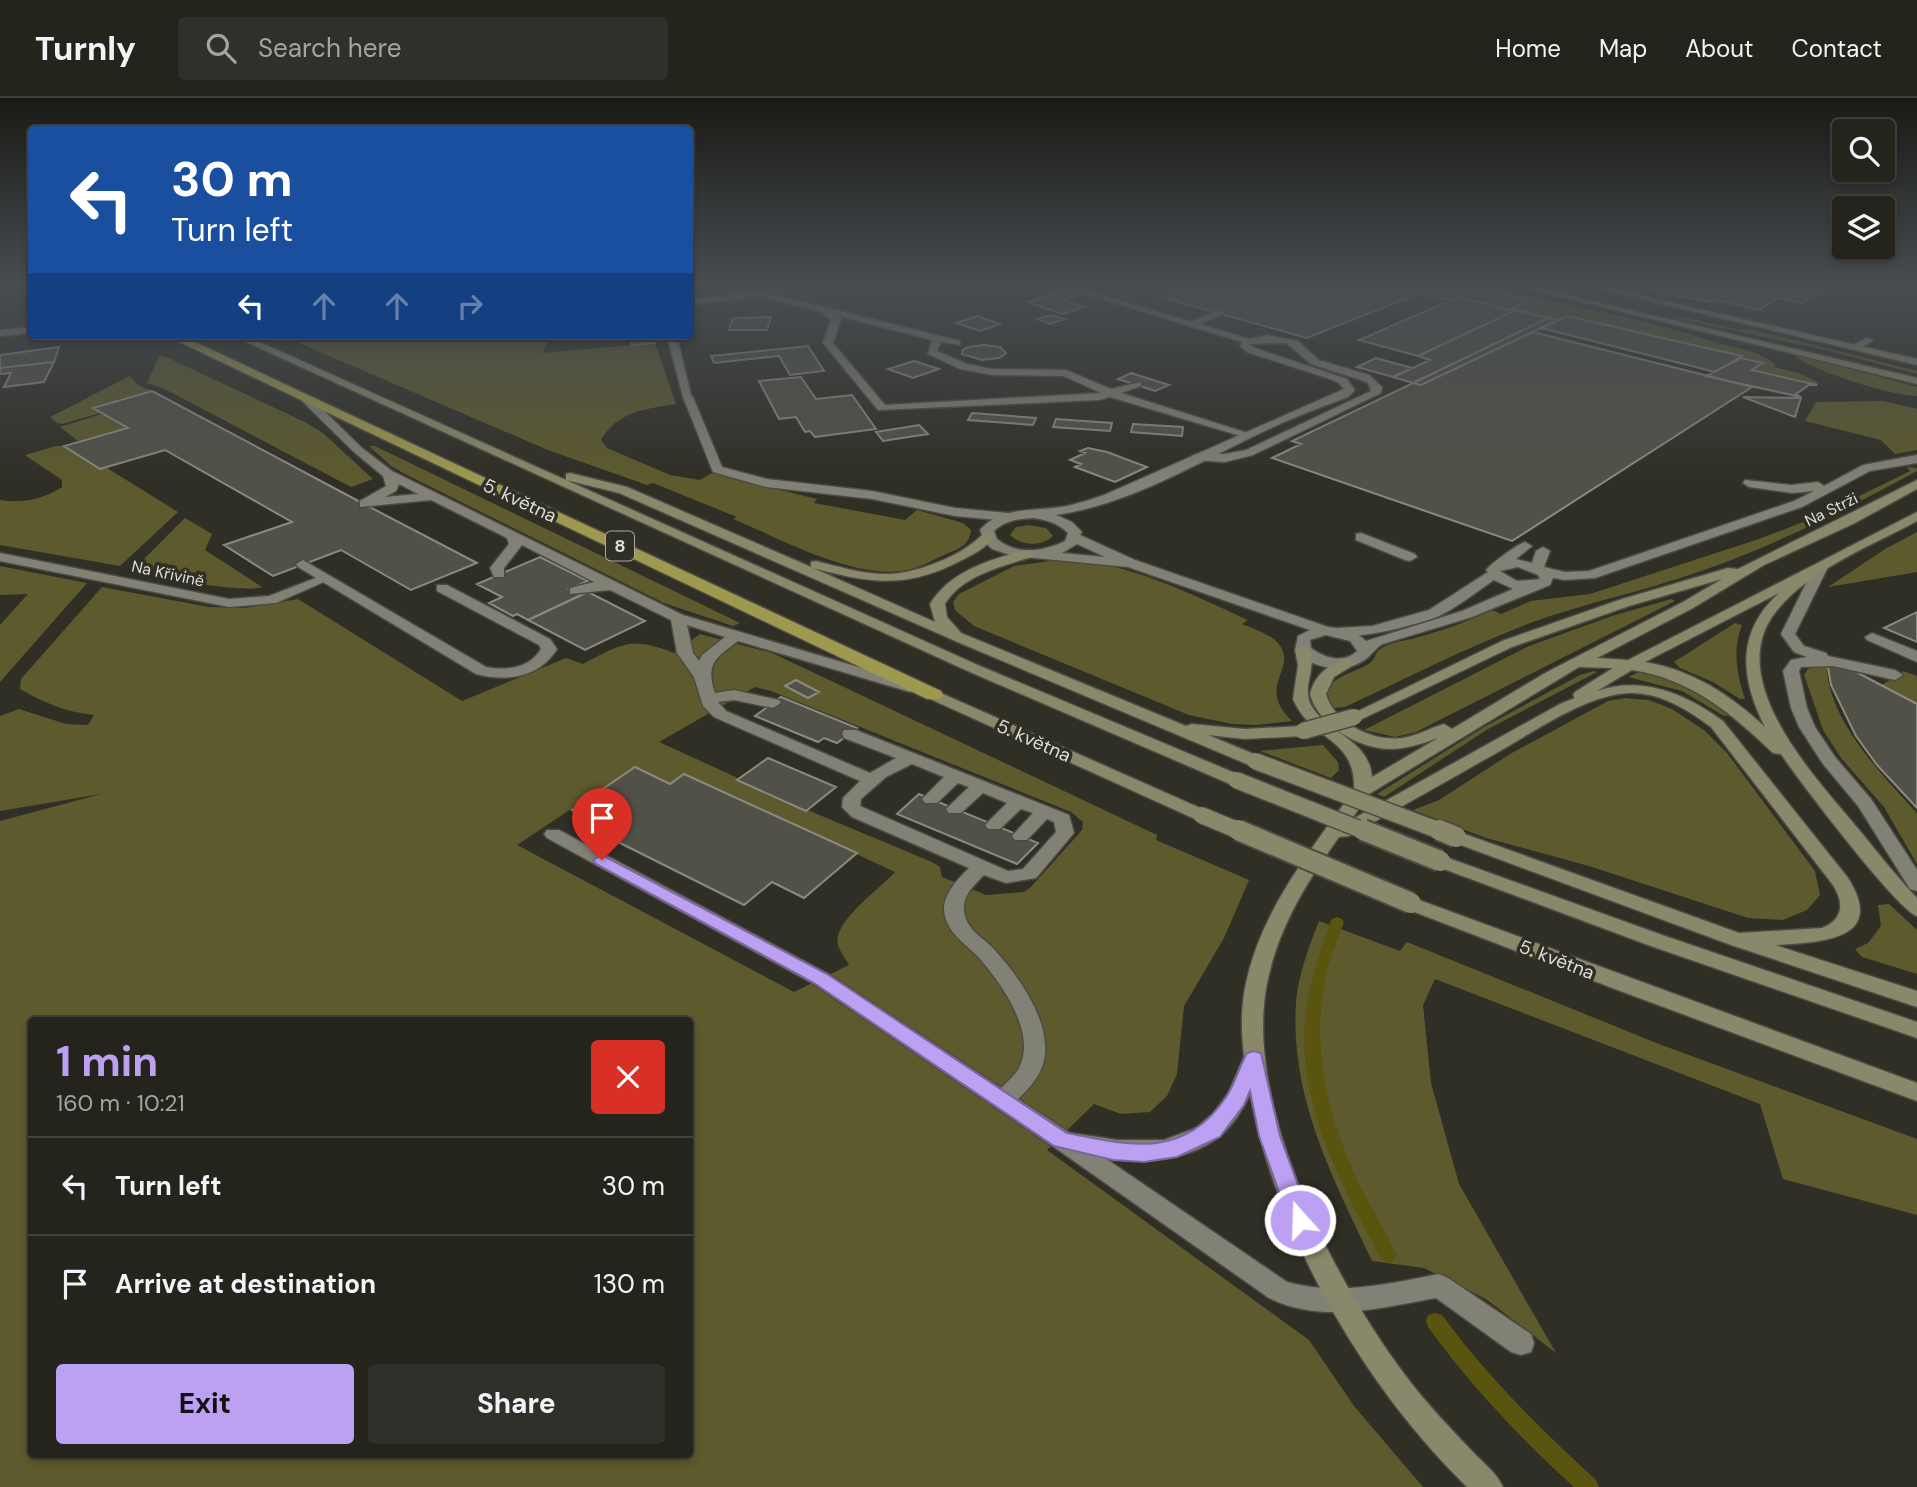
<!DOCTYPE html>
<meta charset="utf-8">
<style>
body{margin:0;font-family:"DM Sans",sans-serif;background:#302f29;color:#f1f3f6;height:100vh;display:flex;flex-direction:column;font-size:26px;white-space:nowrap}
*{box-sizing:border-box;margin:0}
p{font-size:23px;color:#a3a4a3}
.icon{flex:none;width:38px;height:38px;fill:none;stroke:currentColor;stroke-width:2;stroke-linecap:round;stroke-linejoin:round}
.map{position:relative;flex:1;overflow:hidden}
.panel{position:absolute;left:28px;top:919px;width:665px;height:441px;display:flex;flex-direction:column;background:#24231c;border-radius:7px;box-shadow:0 4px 10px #0003,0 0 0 2px #41403b}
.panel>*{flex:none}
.hud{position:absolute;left:28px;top:28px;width:665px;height:214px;border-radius:7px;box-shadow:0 4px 10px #0003,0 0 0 2px #41403b;background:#1a4fa0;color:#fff;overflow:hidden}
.tools{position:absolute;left:1832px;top:21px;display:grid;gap:14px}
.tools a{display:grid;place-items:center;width:63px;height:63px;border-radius:7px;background:#24231c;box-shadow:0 4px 10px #0003,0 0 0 2px #41403b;font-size:35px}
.pin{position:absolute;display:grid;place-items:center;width:60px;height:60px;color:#fff;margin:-72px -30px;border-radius:50% 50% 50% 0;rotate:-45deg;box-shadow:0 0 7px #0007}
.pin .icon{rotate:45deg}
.me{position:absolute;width:77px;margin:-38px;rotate:340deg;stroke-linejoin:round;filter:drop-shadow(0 0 5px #0008)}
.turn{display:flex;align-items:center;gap:24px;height:147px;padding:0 28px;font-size:32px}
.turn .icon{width:91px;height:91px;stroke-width:2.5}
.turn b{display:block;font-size:49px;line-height:60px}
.lanes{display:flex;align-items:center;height:66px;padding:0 28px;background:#0003;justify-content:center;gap:35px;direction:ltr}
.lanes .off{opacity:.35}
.round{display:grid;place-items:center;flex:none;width:74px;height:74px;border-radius:7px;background:#302f29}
.headline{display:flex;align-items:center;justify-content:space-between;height:119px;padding:0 28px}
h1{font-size:42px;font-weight:700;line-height:52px;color:#bca0f2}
.primary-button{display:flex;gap:14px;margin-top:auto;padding:14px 28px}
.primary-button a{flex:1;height:80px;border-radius:7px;background:#bca0f2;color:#111;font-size:28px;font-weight:700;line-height:80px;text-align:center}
.primary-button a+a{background:#302f29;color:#f1f3f6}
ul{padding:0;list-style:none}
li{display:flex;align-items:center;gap:21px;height:98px;padding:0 28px;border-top:2px solid #41403b}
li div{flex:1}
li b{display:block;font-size:26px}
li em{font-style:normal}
header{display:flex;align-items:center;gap:42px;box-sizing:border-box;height:98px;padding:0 35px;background:#24231c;border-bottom:2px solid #41403b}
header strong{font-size:33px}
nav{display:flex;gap:38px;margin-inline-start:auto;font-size:24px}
.search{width:490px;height:63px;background:#302f29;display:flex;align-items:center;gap:18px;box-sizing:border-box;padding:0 24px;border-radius:7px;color:#a3a4a3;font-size:26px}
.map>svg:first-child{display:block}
.green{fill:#5d5a2d;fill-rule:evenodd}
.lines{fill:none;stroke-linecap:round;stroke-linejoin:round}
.stream{fill:#5a550e;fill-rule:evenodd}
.building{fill:#515147;stroke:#8b8a80;stroke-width:2}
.lane-casing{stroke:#4b4b43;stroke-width:3}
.street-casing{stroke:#4b4b43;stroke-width:3}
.secondary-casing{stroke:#4b4b43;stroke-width:3}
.highway-casing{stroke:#4b4b43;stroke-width:3}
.lane{fill:#818176;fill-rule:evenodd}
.street{fill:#818176;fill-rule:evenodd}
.secondary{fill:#8a886a;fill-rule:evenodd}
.highway{fill:#9e994e;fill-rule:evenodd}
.secondary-bridge-far1-casing{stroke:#4b4b43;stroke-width:19;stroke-linecap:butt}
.secondary-bridge-casing{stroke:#4b4b43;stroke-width:24;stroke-linecap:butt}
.secondary-bridge-far1{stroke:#8a886a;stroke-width:16}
.secondary-bridge{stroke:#8a886a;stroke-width:20}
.route{fill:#bca0f2;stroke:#7a689d;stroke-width:2}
.labels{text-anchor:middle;stroke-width:7;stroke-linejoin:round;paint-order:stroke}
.far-street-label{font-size:16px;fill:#deded8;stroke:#302f26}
.shield{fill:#302f26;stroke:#aaaaa3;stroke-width:2}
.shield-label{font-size:18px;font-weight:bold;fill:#deded8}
.street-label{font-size:19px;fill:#deded8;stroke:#302f26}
</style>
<header>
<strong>Turnly</strong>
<div class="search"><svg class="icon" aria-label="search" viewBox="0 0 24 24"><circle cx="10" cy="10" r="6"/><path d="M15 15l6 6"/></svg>Search here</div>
<nav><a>Home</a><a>Map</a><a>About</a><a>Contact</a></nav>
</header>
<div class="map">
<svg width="1917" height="1389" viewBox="0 0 1917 1389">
<rect width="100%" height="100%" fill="#302f26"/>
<path class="green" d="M1465,188L1493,190C1564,207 1643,220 1711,243C1731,250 1760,251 1776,267L1774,269L1799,275L1819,285L1817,287L1752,272L1762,265L1741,258L1568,218L1558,222L1512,211L1527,202Z
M1684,219L1740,232L1750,231L1917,273V276L1830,253L1674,220Z
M283,238L550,239L542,255L655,245L676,306C645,311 618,313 601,342L607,350L670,377L700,382L712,375L817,401L814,405L905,422L917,412L963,425L971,432C970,447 958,451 946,456C931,463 917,471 901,473C848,479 782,441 733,421L737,419L653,385L647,387L548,352Z
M1798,257L1917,289V298C1890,297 1819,275 1796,259Z
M159,258H164L305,324L323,335L373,381L351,389L163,290L147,285Z
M130,278L138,287L152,293L94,309L100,315L62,326L57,325L50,319Z
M1883,303L1917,311V352L1895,356L1881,342L1805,323L1816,304Z
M102,316L128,330L78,343L60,329Z
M56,348H64L100,371L107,370L178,414L120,468L0,447V402C21,406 44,401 62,389V382L25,357Z
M369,348H375L740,525L733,528L664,505L405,376L391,368Z
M1907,369L1917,370V373C1847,411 1776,447 1701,473C1646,493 1588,504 1533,524C1469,548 1407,580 1345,609L1334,610C1312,580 1356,576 1370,565C1375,561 1375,555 1379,552C1388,544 1405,543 1415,540C1441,533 1467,524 1492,512L1501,516L1531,503L1590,496L1759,441L1821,417L1910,373Z
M185,420L212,436L205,452L262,489C248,496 148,479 134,471Z
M1028,427L1046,430L1053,438C1042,449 1021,448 1010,437L1016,429Z
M1917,434V474L1828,489L1885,451Z
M1065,461C1130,465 1189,495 1248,522L1242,526C1253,531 1268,535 1277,544C1301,570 1254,587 1292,623L1257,627L1232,626L1189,617L974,528L955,512L953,504L959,496L1014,468Z
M0,468L87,485L0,584V527L28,496L0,497Z
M102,489L209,509L245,510L298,501L462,603L566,560L583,566C621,546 631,538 674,555L700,536L772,555L1157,737L1156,742L1249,782L1224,840L1184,908L1177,976L1167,998L1150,1014L1121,1016L1094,1006L1047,1052L1309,1242L1354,1308L1423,1389H0V723L101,696L0,713V618L19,611L66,626L88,627L94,617C66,614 44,605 20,591L21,581ZM755,589L771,593L1071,714L1083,724L1082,732L1031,789L1024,794L986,797L942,779L940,769L932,764L738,683L740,681L659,644ZM634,669L670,686L684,676L895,774C882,789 831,825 838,847C840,854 846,861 849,867L794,894L517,747ZM32,922H690V1356H32Z
M1671,501L1675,503L1416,634L1395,639L1364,632L1529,548L1612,518Z
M1735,525L1742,527C1732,551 1737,577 1745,601H1740L1713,584L1680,570L1674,564Z
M1816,568L1827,569C1828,622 1883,678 1917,715V766L1884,709L1841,660L1823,632L1804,577L1808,571Z
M1594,573L1597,574L1488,631L1384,699L1377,696L1484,629L1580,577Z
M1903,573L1917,578V606L1882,587Z
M1639,574C1675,581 1702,596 1731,617L1724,618L1682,593L1628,579Z
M1625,600L1649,602L1672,611L1704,632L1727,655L1815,773L1820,797L1807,812L1783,822L1748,820L1589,768L1486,740L1413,712L1439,702L1510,656L1608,603Z
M1323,647L1338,664L1339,672L1331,680L1260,653Z
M1889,806L1917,832V876L1862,859L1855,851L1868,845L1881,828L1878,807Z
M1319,823L1400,853L1407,844L1659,946L1917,1041V1117L1783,1081L1760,1006L1435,881L1423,907L1431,985L1459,1086L1556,1255L1486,1201L1424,1170L1372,1163C1333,1080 1290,1000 1296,905C1298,877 1309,849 1319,823Z"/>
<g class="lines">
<path class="stream" d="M1337,819L1342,821L1344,824C1339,839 1332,854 1328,869C1310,939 1325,1012 1355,1077C1367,1104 1384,1130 1397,1157L1394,1162L1388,1165L1382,1162C1341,1087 1294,1001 1306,911C1311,881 1320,853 1330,824L1332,821Z
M1435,1215L1442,1217C1487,1278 1540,1331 1596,1382L1599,1389H1574C1520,1340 1471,1288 1428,1229L1426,1223L1428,1217Z"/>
</g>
<path class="building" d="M1193,188H1389L1420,195L1307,240L1161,199Z
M1389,188H1465L1528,202L1510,212L1458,199L1450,203Z
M1632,188H1690L1730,196L1746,188H1832L1802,205L1778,200L1759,212L1716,202L1709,204Z
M1690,188H1746L1730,196Z
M1064,193L1078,198L1064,202L1085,209L1063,216L1027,204Z
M1458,199L1514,213L1418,258L1359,242Z
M1512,211L1548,220L1413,285L1393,279L1430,262L1418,258L1514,213L1510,212Z
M1051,217L1065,221L1050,226L1037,221Z
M977,218L1000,226L980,233L956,225Z
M1568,218L1675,243L1742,258L1715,274L1541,230Z
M771,219L767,232H729L733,220Z
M1548,220L1558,222L1421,287L1413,285Z
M1533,234L1752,289L1512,443L1272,360L1301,346L1292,343L1413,285L1421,287Z
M631,238H652L655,245L632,247Z
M984,247L1000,249L1006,255L999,260L982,262L962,256L963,252L968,249Z
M808,248L824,273L790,277L779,258L714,265L711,258Z
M59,249L54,264L0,270V257Z
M1376,260L1412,270L1393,279L1357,269Z
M1741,260L1763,265L1752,272L1817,287H1809L1796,296L1801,299L1706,278Z
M914,263L939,271L913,280L888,271Z
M54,264L44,284L4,289L11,275L0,276V270Z
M1131,275L1169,287L1155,293L1118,281Z
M801,279L816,301L852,297L876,331L815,339L810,333L805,334L796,319L779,321L759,283Z
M152,293L364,406L477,465L411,492L341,452L273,478L224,447L292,424L165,352L100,371L64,348L128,330L93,310Z
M1743,299L1801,300L1795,319Z
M972,315L1036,320L1033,327L968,322Z
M1056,321L1112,325L1110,333L1053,329Z
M1133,326L1183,329L1182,338L1131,334Z
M919,327L928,336L883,343L876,334Z
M1088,350L1107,354L1147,369L1115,384L1075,369L1081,366L1070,362L1085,355L1080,353Z
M540,459L588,483L569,491L581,497L528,522L517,516L513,518L489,505L502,499L477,486Z
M588,494L645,523L585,552L528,522Z
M1917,514V544L1884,530Z
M1826,558L1917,606V710L1877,667L1856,638L1831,587Z
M796,582L819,594L808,600L785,588Z
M781,599L857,630L837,645L824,640L818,644L755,618Z
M768,660L836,689L806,713L737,682Z
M635,669L670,686L684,676L857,755L804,800L772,784L744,807L600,735L607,730L572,712Z
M919,696L1038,745L1017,766L897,716Z"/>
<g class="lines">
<defs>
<path id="lane" d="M761,193L960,243V247L941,244L937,253L967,266L992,271L1066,272L1111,291L1141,284V288L1121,295L1254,337L1244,339L1110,299L1099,302L878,312L823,245L831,222L821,214L758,198L757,196ZM838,218L932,242L928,256L960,271L992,277L1064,278L1101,295L885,307L833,245L841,221Z
M1219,212L1224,215L1222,217L1190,229L1185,226Z
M1267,237L1298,243L1319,262L1369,277L1382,289L1381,295L1253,357L1225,364L1192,362V358L1196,356H1225L1246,352L1371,293L1368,285L1361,282L1311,266L1286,245L1247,246L1242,243Z
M1866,240L1874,242L1859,251H1853V247Z
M688,296L693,299L722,369L767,381L872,393L955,410L1008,415L1014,419L1008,423L955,418L872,401L766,389L713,374L683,299Z
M301,298H309L362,350L392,373L683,517L916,586L918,589L916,592L910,594L738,543C716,560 705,565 715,595L734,592L779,602L781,605L773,610L734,602L718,604L726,613L870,675L896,660L844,640L842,636L844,632H856L1069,717L1074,735L1036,780L1006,785L984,777C974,787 962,798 964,813C966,831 982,839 993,850C1017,876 1048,919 1045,955C1044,974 1031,989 1018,1001L1070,1035L1118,1042H1164L1196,1030L1214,1015L1229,994L1246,954L1254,952L1262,954L1265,960C1255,983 1248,1007 1231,1027C1200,1063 1148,1066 1105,1060L1287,1184C1338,1198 1388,1186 1439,1176L1448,1180L1531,1236L1534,1245L1531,1254L1521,1257L1511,1254L1436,1200C1380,1210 1322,1226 1269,1200L1054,1049L814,886L547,740L544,736L547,732H559L828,876L1001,990C1007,984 1015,977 1019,970C1037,935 1002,887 981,862C967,846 945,835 944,811C944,795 958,781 969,770L852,719L842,709L843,700L860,683L714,619L703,608L694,579L677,555L671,522L610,492L570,496V490L594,484L522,447L504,470V479H494L490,470L509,446L507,440L431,402L360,409V403L386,388L383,378L354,354L301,302ZM399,386L418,396L385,399L396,393ZM687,527L725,539L702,557L699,563L693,555ZM912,666L944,679L922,701L925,705H937L958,685L969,689L946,711L949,715H961L983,695L1007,705L985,727L988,731H1000L1021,711L1033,715L1012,738L1015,742H1027L1047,721L1054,724L1056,734L1023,771L1008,773L860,708L861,701L886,679Z
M1917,357V365L1870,373L1802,409L1595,480L1565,482L1553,480L1550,487L1472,519L1383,546C1376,549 1373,557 1365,559L1357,554L1366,543L1462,513L1513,491L1494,482C1476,494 1458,509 1439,518C1420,526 1343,547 1329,534L1336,530L1372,528L1429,512L1488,474L1486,472C1492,465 1516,447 1525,444L1532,448L1516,461L1532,465L1536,453L1543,449L1550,453L1544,469L1565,474L1589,473L1794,403L1814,393L1792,395L1749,389L1743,385L1745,382L1792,387L1818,384L1824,388L1863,367ZM1518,469L1538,477L1540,481L1517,483L1500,473Z
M1361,435L1415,456L1417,459L1410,463L1405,462L1356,442V436Z
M303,462L486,569C507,573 530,570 541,551L539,547L437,493V487H447L550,541L557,551C539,580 506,584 476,576L298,469L296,466Z
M1821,465L1828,469L1795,536L1804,548L1826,555L1828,558L1895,572L1903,577L1895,582L1833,568L1801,569L1799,573L1807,610L1815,629L1835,659L1871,701L1917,772V793L1910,791L1858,708L1823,666L1799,629L1791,610L1783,573L1791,562L1807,559L1794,554L1781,536L1814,469Z"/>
<path id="street" d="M786,188H799L761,199L690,207V201L761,193Z
M1059,188H1071L1250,241V247L1255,250L1347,281L1355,292L1348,299C1321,309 1294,319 1269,331C1200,363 1132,406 1056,417L1072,424L1082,434L1080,437L1135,462L1328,529C1347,531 1365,535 1373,554C1354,578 1314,574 1295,552L1298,538L1310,532L1128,469L1013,458L992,451L984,443L980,432C1001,407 1038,414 1067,408C1080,405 1092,401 1104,397L1344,291L1339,285L1330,281L1247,254L1240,248L1242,244ZM1033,420C1047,422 1058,425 1068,435L1065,443C1044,453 1017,458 997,441L994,433C1006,422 1018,421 1033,420ZM1077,446L1105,459L1062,455ZM1326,537L1350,543L1357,553C1343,566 1325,560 1311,550L1310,542Z
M32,229V235L0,238V232Z
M667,238H677L692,301L683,299Z
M0,455L229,501L269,498L326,476L333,480L276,505L229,509L0,463Z
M1872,535L1917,553V564L1867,542L1865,539Z"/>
<path id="secondary" d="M1516,188H1529L1917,280V286Z
M1587,188H1600L1917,261V267Z
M233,238H246L566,382V376L570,375L627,389L811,469V464L816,463C848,471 881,482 914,472C934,467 958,457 974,444C981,439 983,434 993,435V441C982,453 966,460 952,467C901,491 866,484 813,470L935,524L930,506C950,473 991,461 1027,452L1032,453V459C1002,468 961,478 945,506L947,519L961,535L1186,628L1192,626L1245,631L1303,628L1311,633L1303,638L1245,641L1208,637L1261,659L1263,663L1255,668L1249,667L960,545L619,395L566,382L980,568L1242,678L1245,682L1236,687L1230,686L970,574Z
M1917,382V391L1853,426L1764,467L1693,510L1597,560L1628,562L1917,414V423C1871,448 1803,474 1772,519C1727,586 1815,679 1855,727C1875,751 1895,777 1917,800V818C1897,812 1797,680 1781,656L1773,655C1731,615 1691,581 1632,572L1597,593C1642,577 1686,596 1723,623L1848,780C1888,843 1819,844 1775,847L1917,893V909L1731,847L1450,743L1447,739L1450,735H1462L1739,835L1822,830C1844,821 1844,805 1833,787L1711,629C1688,612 1660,594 1629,595C1586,597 1535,633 1498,654C1449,682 1399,710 1349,738L1339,739C1306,785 1276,833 1266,891C1246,1011 1334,1183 1405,1277C1425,1304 1449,1329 1472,1353C1483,1365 1496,1374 1503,1389H1467C1364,1288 1279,1142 1251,1000C1244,963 1238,927 1245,890C1260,813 1310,753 1354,692C1356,638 1311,644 1293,601L1298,567L1295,552L1298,549H1308C1319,568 1301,588 1311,607C1327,636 1369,641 1372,679L1438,640C1424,645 1409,650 1394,651C1361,652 1319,629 1310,596C1315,576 1330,565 1349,560L1357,565L1334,579L1326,596C1334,625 1373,644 1402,640C1417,638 1430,630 1444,626L1452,631L1547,574L1683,504L1722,481L1629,508L1512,549L1360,622L1354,624L1346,619L1502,543L1619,502L1728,470L1738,471ZM1779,495C1736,534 1740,580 1765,629C1730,597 1693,572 1645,564ZM1579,569L1613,570L1575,594L1573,597L1575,600L1560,606L1351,722L1369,696Z
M934,592L1207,713L1210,717L1207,721H1195L928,600L926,597Z
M1440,757L1662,837L1917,924V940L1648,847L1433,767L1431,763L1433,759Z
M1411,799L1917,985V1003L1615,891L1404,810L1401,805L1404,800Z"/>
<path id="highway" d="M23,188H32V191L24,190Z
M167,238H182L941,593L943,597L941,601H927Z"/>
</defs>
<use href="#lane" class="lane-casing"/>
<use href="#street" class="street-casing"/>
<use href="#secondary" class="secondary-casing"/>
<use href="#highway" class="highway-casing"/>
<use href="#lane" class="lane"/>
<use href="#street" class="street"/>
<use href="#secondary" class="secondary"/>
<use href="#highway" class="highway"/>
<defs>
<path id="secondary-bridge-far1" d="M1303,633L1354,619
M1255,663L1443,734
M1236,682L1367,734
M1201,717L1242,734"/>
<path id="secondary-bridge" d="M1238,732L1411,805
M1363,732L1440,763
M1439,732L1456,739"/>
</defs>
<use href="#secondary-bridge-far1" class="secondary-bridge-far1-casing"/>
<use href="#secondary-bridge" class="secondary-bridge-casing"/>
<use href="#secondary-bridge-far1" class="secondary-bridge-far1"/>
<use href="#secondary-bridge" class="secondary-bridge"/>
</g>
<linearGradient id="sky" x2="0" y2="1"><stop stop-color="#1a1a15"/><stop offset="0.49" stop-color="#484d52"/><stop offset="1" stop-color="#484d52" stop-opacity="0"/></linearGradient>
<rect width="1917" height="382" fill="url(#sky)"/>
<path class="route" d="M602,757L827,876L1067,1035C1130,1048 1185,1061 1226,999C1235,986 1239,969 1247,955L1254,953L1261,955L1280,1038L1311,1122L1308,1129L1300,1132L1292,1129L1289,1122L1259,1038L1250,993L1244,1007L1220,1039L1177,1059L1144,1064L1113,1062L1054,1048L814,885L596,766L593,762Z"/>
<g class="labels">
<g class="far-street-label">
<text transform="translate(1831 411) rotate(-26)" y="6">Na Strži</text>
<text transform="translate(168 475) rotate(12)" y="6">Na Křivině</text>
</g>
<rect class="shield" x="606" y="433.5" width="28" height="29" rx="5"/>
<g class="shield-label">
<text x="620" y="454">8</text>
</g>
<g class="street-label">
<text transform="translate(520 402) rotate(25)" y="7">5. května</text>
<text transform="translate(1034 642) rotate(24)" y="7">5. května</text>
<text transform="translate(1557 861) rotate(21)" y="7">5. května</text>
</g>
</g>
</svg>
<div class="tools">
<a><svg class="icon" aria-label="search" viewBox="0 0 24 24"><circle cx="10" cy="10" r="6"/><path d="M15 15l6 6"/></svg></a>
<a><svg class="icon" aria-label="layers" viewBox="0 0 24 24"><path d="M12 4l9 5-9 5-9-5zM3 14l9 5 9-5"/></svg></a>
</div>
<div class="pin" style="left:602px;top:762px;background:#d93025"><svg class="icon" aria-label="arrive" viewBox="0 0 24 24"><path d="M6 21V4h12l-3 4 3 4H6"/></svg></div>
<svg class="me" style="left:1300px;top:1122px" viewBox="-20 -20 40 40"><circle r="17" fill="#bca0f2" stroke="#fff" stroke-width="3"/><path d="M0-11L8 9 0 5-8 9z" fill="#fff"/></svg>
<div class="hud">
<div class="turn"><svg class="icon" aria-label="left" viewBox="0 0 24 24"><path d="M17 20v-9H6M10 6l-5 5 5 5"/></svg><div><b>30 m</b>Turn left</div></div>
<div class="lanes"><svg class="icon" aria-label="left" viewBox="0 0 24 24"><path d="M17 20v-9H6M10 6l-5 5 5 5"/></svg><svg class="icon off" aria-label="ahead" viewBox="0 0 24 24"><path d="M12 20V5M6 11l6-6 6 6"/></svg><svg class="icon off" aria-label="ahead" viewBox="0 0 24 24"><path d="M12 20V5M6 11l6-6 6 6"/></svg><svg class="icon off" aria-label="right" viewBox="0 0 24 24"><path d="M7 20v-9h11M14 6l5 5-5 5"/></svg></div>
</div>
<section class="panel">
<div class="headline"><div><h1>1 min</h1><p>160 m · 10:21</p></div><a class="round" style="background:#d93025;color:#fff"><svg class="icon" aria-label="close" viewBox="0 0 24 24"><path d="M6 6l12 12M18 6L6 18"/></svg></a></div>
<ul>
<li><svg class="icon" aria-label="left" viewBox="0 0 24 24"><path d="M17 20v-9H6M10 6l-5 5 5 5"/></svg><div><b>Turn left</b></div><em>30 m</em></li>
<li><svg class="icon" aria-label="arrive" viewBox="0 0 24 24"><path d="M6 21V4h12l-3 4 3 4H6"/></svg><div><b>Arrive at destination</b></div><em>130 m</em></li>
</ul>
<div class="primary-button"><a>Exit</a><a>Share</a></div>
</section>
</div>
